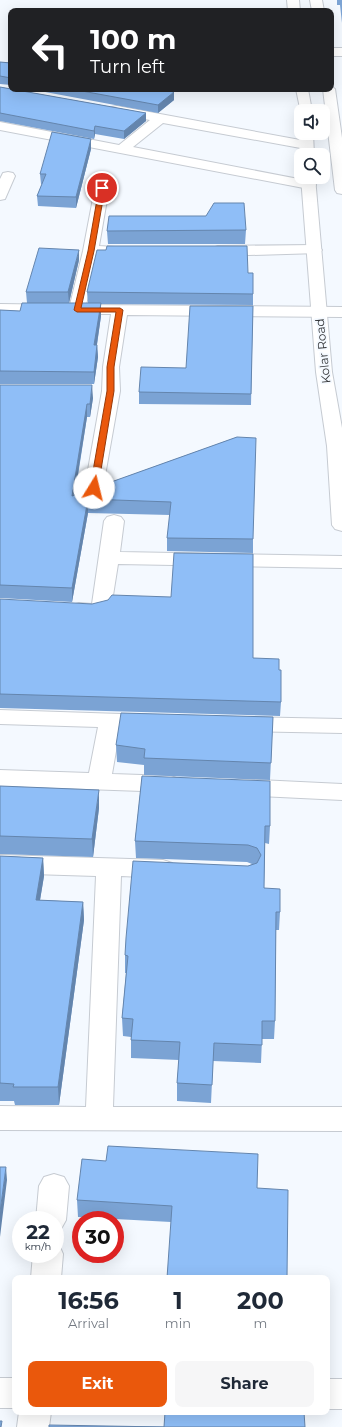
<!DOCTYPE html>
<style>
body{margin:0;font-family:Montserrat,sans-serif;background:#f6f6f7;color:#1f2937;height:100vh;display:flex;flex-direction:column;font-size:15px;white-space:nowrap}
*{box-sizing:border-box;margin:0}
p{font-size:13px;color:#747a83}
.icon{flex:none;width:22px;height:22px;fill:none;stroke:currentColor;stroke-width:2;stroke-linecap:round;stroke-linejoin:round}
.map{position:relative;flex:1;overflow:hidden}
.drawer{position:absolute;left:12px;top:1275px;width:318px;height:140px;display:flex;flex-direction:column;background:#fff;border-radius:8px;box-shadow:0 4px 16px #0002}
.drawer>*{flex:none}
.guide{position:absolute;left:8px;top:8px;width:326px;height:84px;border-radius:8px;box-shadow:0 4px 16px #0002;background:#202124;color:#fff;overflow:hidden}
.controls{position:absolute;left:294px;top:104px;display:grid;gap:8px}
.controls a{display:grid;place-items:center;width:36px;height:36px;border-radius:8px;background:#fff;box-shadow:0 4px 16px #0002;font-size:20px}
.speed{position:absolute;left:12px;top:1211px;display:flex;gap:8px;font-size:20px;font-weight:700;text-align:center}
.speed>*{display:grid;place-content:center;width:52px;height:52px;border-radius:50%;background:#fff;box-shadow:0 4px 16px #0002;line-height:1}
.speed small{font-size:10px;font-weight:400}
.speed .limit{border:6px solid #d22;background:#fff;color:#111}
.pin{position:absolute;display:grid;place-items:center;width:34px;height:34px;color:#fff;margin:-17px;border:2px solid #fff;border-radius:50%;box-shadow:0 1px 4px #0007}
.me{position:absolute;width:44px;margin:-22px;rotate:9deg;stroke-linejoin:round;filter:drop-shadow(0 0 3px #0008)}
.turn{display:flex;align-items:center;gap:14px;height:84px;padding:0 16px;font-size:18px}
.turn .icon{width:52px;height:52px;stroke-width:2.5}
.turn b{display:block;font-size:28px;line-height:34px}
.eta{display:flex;justify-content:space-evenly;align-items:center;height:68px;text-align:center}
.eta b{font-size:24px;font-weight:700;line-height:28px}
.button{display:flex;gap:8px;margin-top:auto;padding:8px 16px}
.button a{flex:1;height:46px;border-radius:8px;background:#ea580c;color:#fff;font-size:16px;font-weight:700;line-height:46px;text-align:center}
.button a+a{background:#f6f6f7;color:#1f2937}
.map>svg:first-child{display:block}
.lines{fill:none;stroke-linecap:round;stroke-linejoin:round}
.minor-casing{stroke:#c6cbd2;stroke-width:2}
.secondary-casing{stroke:#c6cbd2;stroke-width:2}
.minor{fill:#fff;fill-rule:evenodd}
.secondary{fill:#fff;fill-rule:evenodd}
.wall{fill:#7ba3d4}
.shaded-wall{fill:#6485ad}
.building{fill:#8fbef7;stroke:#6485ad}
.route{fill:#ea580c;stroke:#983908}
.labels{text-anchor:middle;stroke-width:3.5;stroke-linejoin:round;paint-order:stroke}
.far-street-label{font-size:12px;fill:#323437;stroke:#f4f9ff}
</style>
<div class="map">
<svg width="342" height="1427" viewBox="0 0 342 1427">
<rect width="100%" height="100%" fill="#f4f9ff"/>
<g class="lines">
<defs>
<path id="minor" d="M331,48H342V56H331Z
M117,106L311,142L313,145L311,148L306,149L163,123L133,147L309,181L314,182L316,185L314,188L309,189L0,130V122L119,145L150,120L112,113L111,110L112,107Z
M8,172L13,173L15,176L5,199L0,200V179L3,173Z
M102,184L107,185L109,188L99,246L131,248L134,251L131,254L97,256L86,305L342,307V317L127,315L119,367L120,391L103,487L101,491L94,493L87,491L85,487L102,391L103,367L111,314H0V304L70,305L83,251L95,188L97,185Z
M314,245L319,247L322,250L319,253L218,256L213,254L210,251L213,248L218,246Z
M114,515L121,517L124,521L120,552L342,556V568L118,564L111,608L108,612L93,616L72,613L69,609L72,605L79,603L92,604L104,521L107,517Z
M0,710L151,715L159,717L162,722L159,727L151,729L120,728L112,774L171,776L179,779L183,784L179,789L171,792L0,786V770L89,773L98,727L0,724Z
M243,717L342,719V733L243,731L235,729L232,724L235,719Z
M239,779L342,784V800L239,795L231,793L227,787L231,781Z
M0,855L163,860L172,863L175,869L172,875L163,878L121,876L113,1107H342V1131L0,1130V1106L86,1107L96,876L0,873Z
M54,1174L64,1177L69,1186L66,1220L61,1229L55,1231V1220H36L39,1186L44,1177Z
M55,1243L59,1245L63,1254L61,1278H31L33,1254H55Z
M0,1378H15V1408H0Z
M327,1379H342V1409H327Z
M19,1412H51L49,1427H17Z"/>
<path id="secondary" d="M287,0H299L300,11H288Z
M310,0H322L324,11H312Z
M331,86L335,89L342,138V194L337,193L335,190L323,89H331Z
M296,89H308L312,111H301V113Z
M301,131V133H313L314,155H300L299,133Z
M301,177H315L332,372L342,428V531L335,529L332,525L327,446L316,372Z"/>
</defs>
<use href="#minor" class="minor-casing"/>
<use href="#secondary" class="secondary-casing"/>
<use href="#minor" class="minor"/>
<use href="#secondary" class="secondary"/>
</g>
<path class="wall" d="M337,0H342V23L340,5H337Z
M0,62L11,63V85L0,84Z
M0,87L146,113V121L124,139L95,134L94,139L0,121Z
M29,89H158L174,100L158,113Z
M91,139V149L76,208L38,206L37,196L42,184H41L40,174Z
M206,216L246,230L245,244H108L107,231Z
M79,260L69,303H88L87,292L248,273H253V305L101,304V316L97,345L98,357L94,384H0V310L20,311L49,303H27L26,292Z
M253,306L251,405L139,404V392L186,368Z
M0,385L93,398L90,417H87L75,495L237,437L253,539V553L167,551V538L170,515L88,513L72,602L0,598Z
M0,599L253,658L279,670L281,702L280,716L0,708Z
M273,717L270,780L144,775V765L117,762L116,745Z
M142,776L270,826L269,844L265,843L264,888L280,912L279,930H276L275,1021L274,1039H262L261,1063L213,1061L211,1103L177,1101V1083L179,1060L131,1058V1037L123,1036L122,1018L126,973H125V955L248,866L252,864L247,862L136,858L135,841Z
M0,786L99,808L93,857L0,854Z
M0,856L43,858L44,876L40,900L83,902L84,920L59,1105H15L14,1101H0Z
M257,1188L171,1222L78,1217L77,1200Z"/>
<path class="shaded-wall" d="M174,92V100L158,113V105Z
M146,113V121L124,139V131Z
M95,126V134L94,139V131Z
M91,139V149L76,208V197Z
M79,250V260L69,303L68,292Z
M101,303V316L95,357L94,345Z
M97,345L98,357L94,384V372Z
M92,385L93,398L90,417V404Z
M87,404V417L72,510V496Z
M88,499V513L72,602V588Z
M99,790V808L93,857L92,839Z
M43,858L44,876L37,918L36,900Z
M83,902L84,920L59,1105L58,1087Z
M6,1167L7,1180L0,1237V1212Z"/>
<path class="building" d="M0,62L11,63V78L0,76Z
M0,87L11,89L146,113L124,131L95,126L94,131L0,113Z
M71,89H158L174,92L158,105Z
M52,132L91,139L76,197L37,196L46,174H40Z
M214,203H244L246,230L107,231L109,216H206Z
M107,246H247L248,273H253V294L87,292L97,250H106Z
M39,248L79,250L68,292H26Z
M22,303H101L94,345H97L94,372L0,371V310L20,311Z
M190,306H253L251,394L139,392L141,367L186,368Z
M0,385H92L90,404H87L72,496L237,437L256,438L253,539L167,538L171,502L88,499L72,588L0,585Z
M174,553L253,554V658L279,659V670H281V702L0,694V599L92,604L108,600L112,595L171,597Z
M121,713L273,717L271,763L144,758L145,749L116,745Z
M142,776L270,781V826H265L264,888L280,889V912H276L275,1021H262V1045L214,1043L212,1085L177,1083L180,1042L131,1040L133,1019L122,1018L128,956L125,955L126,938L133,861L248,866L257,863L261,855L257,848L248,845L135,841Z
M0,786L99,790L92,839L0,836Z
M0,856L43,858L36,900L83,902L58,1087H13L14,1084L0,1083Z
M108,1146L258,1154L257,1188L288,1190L287,1278H167L172,1206L77,1200L82,1159L106,1161Z
M0,1167H6L0,1212Z
M165,1412H304L305,1427H49V1425L164,1427Z
M0,1421H2L1,1427H0Z"/>
<path class="route" d="M102,186L105,188L94,251L81,308H120L123,310L114,367V391L98,488L94,490L90,488L107,391V367L116,312H77L74,310L88,251L99,188Z"/>
<g class="labels">
<g class="far-street-label">
<text transform="translate(323 351) rotate(-96)" y="4">Kolar Road</text>
</g>
</g>
</svg>
<div class="controls">
<a><svg class="icon" aria-label="sound" viewBox="0 0 24 24"><path d="M4 9h4l5-4v14l-5-4H4zM17 9q2 3 0 6"/></svg></a>
<a><svg class="icon" aria-label="search" viewBox="0 0 24 24"><circle cx="10" cy="10" r="6"/><path d="M15 15l6 6"/></svg></a>
</div>
<div class="speed"><div>22<small>km/h</small></div><div class="limit">30</div></div>
<div class="pin" style="left:102px;top:188px;background:#d93025"><svg class="icon" aria-label="arrive" viewBox="0 0 24 24"><path d="M6 21V4h12l-3 4 3 4H6"/></svg></div>
<svg class="me" style="left:94px;top:488px" viewBox="-20 -20 40 40"><circle r="19" fill="#fff"/><path d="M0-13L10 11 0 6-10 11z" fill="#ea580c"/></svg>
<div class="guide">
<div class="turn"><svg class="icon" aria-label="left" viewBox="0 0 24 24"><path d="M17 20v-9H6M10 6l-5 5 5 5"/></svg><div><b>100 m</b>Turn left</div></div>
</div>
<section class="drawer">
<div class="eta">
<div><b>16:56</b><p>Arrival</p></div>
<div><b>1</b><p>min</p></div>
<div><b>200</b><p>m</p></div>
</div>
<div class="button"><a>Exit</a><a>Share</a></div>
</section>
</div>
